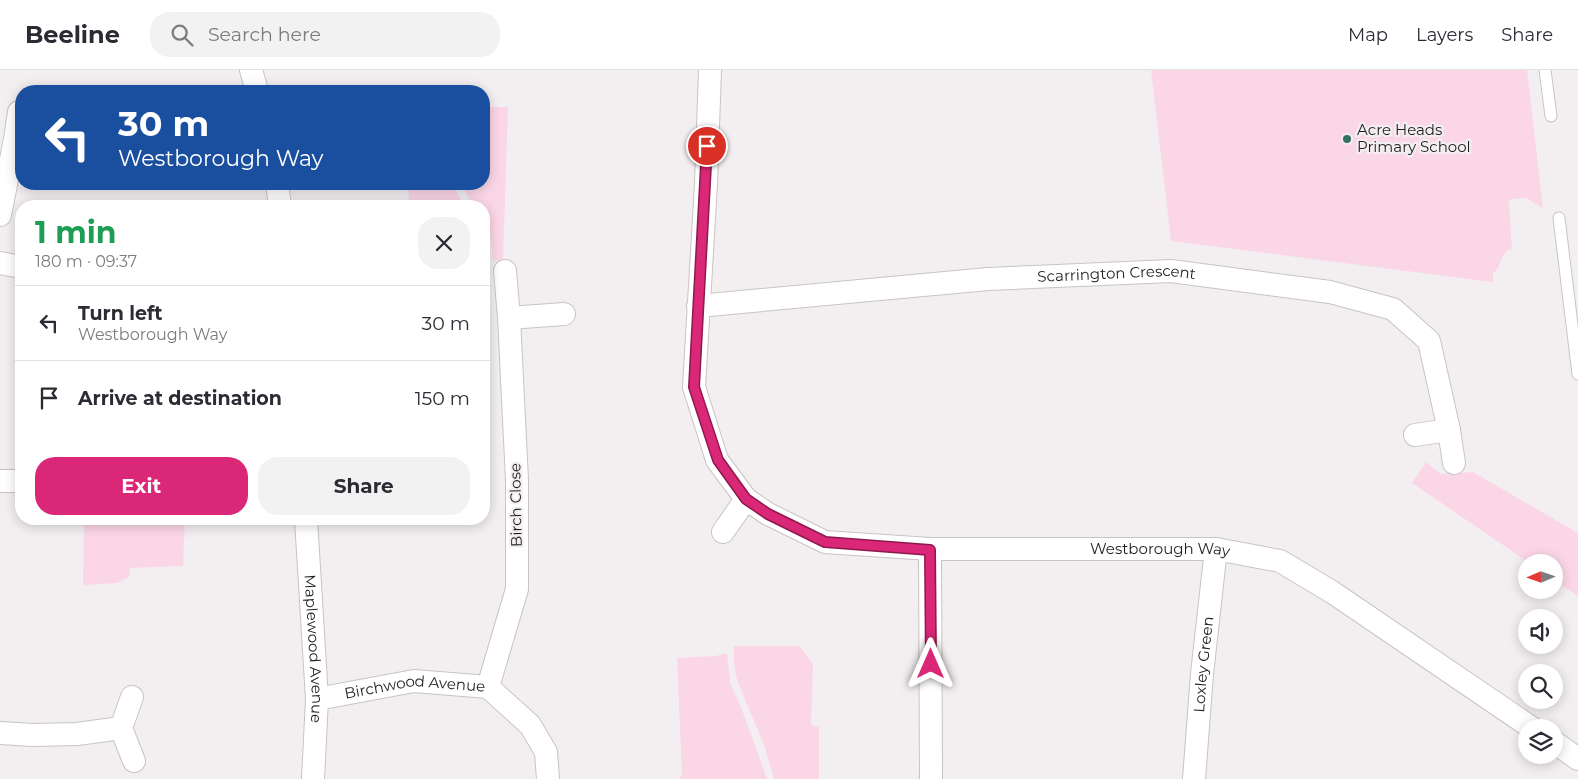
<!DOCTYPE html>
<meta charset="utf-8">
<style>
body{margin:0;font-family:Montserrat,sans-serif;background:#f2f2f3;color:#2b2b33;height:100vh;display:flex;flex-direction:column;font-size:19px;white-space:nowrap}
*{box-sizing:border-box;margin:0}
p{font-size:16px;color:#7c7c81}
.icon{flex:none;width:28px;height:28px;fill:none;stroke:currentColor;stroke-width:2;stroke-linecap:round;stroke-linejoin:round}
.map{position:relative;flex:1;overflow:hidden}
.sheet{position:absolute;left:15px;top:130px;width:475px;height:325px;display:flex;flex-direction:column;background:#fff;border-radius:20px;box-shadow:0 2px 12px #0003}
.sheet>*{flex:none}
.banner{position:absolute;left:15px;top:15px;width:475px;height:105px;border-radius:20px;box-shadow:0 2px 12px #0003;background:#1a4fa0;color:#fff;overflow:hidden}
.needle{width:32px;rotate:268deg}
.buttons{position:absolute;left:1518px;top:484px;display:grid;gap:10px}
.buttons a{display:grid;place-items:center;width:45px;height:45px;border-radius:50%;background:#fff;box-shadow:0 2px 12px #0003;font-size:25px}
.pin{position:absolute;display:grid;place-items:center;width:42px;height:42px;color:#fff;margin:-21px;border:2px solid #fff;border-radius:50%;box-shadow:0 1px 5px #0007}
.me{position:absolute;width:55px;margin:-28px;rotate:0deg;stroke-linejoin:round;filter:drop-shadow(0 0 4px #0008)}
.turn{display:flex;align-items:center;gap:18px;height:105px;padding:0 20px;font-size:22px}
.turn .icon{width:65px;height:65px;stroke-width:2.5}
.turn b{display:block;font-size:35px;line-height:42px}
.round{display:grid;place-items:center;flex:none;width:52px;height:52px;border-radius:20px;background:#f2f2f3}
.summary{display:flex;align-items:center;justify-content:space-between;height:85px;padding:0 20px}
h1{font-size:30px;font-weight:700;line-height:38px;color:#1e9e55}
.cta{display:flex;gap:10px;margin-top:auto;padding:10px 20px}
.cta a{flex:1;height:58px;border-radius:20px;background:#db2777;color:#fff;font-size:20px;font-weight:700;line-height:58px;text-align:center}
.cta a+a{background:#f2f2f3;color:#2b2b33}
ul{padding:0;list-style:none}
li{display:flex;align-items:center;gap:15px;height:75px;padding:0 20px;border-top:1px solid #e1e1e2}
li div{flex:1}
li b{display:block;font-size:19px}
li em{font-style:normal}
header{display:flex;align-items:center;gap:30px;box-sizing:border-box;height:70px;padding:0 25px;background:#fff;border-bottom:1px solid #e1e1e2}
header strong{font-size:24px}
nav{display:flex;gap:28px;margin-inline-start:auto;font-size:18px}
.search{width:350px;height:45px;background:#f2f2f3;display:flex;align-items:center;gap:12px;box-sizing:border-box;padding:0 18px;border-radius:20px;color:#7c7c81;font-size:19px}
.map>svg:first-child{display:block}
.green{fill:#fbd6e7}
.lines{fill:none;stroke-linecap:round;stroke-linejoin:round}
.service-casing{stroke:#c8c4c6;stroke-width:13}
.minor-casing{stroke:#c8c4c6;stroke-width:24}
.service{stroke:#fff;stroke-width:11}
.minor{stroke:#fff;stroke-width:22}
.route-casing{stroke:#8e194d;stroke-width:12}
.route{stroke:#db2777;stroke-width:9}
.poi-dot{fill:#31715e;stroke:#f3eff0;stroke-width:2}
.labels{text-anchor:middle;stroke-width:4.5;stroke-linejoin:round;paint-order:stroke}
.poi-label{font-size:15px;fill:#1f1e1f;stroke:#f3eff0;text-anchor:start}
.street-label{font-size:15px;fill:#1f1e1f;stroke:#f3eff0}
</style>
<header>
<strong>Beeline</strong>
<div class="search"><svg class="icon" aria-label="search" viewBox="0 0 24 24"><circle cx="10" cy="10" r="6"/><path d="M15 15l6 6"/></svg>Search here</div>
<nav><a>Map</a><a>Layers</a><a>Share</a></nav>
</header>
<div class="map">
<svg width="1578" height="709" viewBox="0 0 1578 709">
<rect width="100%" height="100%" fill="#f3eff0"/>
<path class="green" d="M1151,0H1527L1543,138L1526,128L1511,129L1509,132L1512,178C1510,179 1507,180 1505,183C1500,189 1500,198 1493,204V212L1171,171Z
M484,37H508L503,189L493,191L491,169L484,156V136H473L461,114H484Z
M408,114H452L465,136H409Z
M1426,392L1441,404L1473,402L1578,463V526L1554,510V492H1528L1412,413Z
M84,449H185L183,496L130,498L129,507L117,513L83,515Z
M734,576H800L813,595L811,655L819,657V709H774L764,675L737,610L734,593Z
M727,583L730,612L741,637L767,709H680V706L682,705L677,588L716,586Z"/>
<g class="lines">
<defs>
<path id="service" d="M1545,0L1551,46
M1559,148L1578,304"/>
<g id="minor">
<path d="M251,0L257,21"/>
<path id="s1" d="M710,0L706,114L694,317L717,390L746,429L768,444L825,472L930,479H1216L1280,491L1332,522L1532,658"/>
<path d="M277,114L280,136"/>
<path d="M0,145L15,69L19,42"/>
<path d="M0,193L21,197"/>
<path id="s2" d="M698,236L988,209L1171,201L1330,222L1393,239L1429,271L1449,360"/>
<path d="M509,248L564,244"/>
<path d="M1415,365L1449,360L1454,393"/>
<path d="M0,411H21"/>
<path id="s3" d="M306,449L317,629L313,709"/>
<path d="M723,462L746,429"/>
<path d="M930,479L931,709"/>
<path d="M488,617L517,519V410L509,248L505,201"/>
<path d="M132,627L121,658L134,691"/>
<path id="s4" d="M317,629L414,611L488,617L530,655L546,682L548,709"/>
<path d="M0,663L33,665L77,664L121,658"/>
<path d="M1554,672L1578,689"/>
<path id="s5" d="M1194,709L1202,604L1216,479"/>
</g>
</defs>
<use href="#service" class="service-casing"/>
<use href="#minor" class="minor-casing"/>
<use href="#service" class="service"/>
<use href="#minor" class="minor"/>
</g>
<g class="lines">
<defs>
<path id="route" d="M707,76L694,317L718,390L746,429L768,444L825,472L930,480L931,594"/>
</defs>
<use href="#route" class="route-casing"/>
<use href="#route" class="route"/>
</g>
<circle class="poi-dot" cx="1347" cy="69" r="5"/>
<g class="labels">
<g class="poi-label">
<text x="1357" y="65">Acre Heads<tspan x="1357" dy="17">Primary School</tspan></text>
</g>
<g class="street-label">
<text dy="5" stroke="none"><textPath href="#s2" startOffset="420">Scarrington Crescent</textPath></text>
<text transform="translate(516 435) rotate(-91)" y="5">Birch Close</text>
<text dy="5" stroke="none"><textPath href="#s1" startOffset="868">Westborough Way</textPath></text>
<text dy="5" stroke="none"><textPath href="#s3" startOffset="130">Maplewood Avenue</textPath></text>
<text dy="5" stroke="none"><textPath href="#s5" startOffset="115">Loxley Green</textPath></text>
<text dy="5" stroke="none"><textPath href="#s4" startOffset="99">Birchwood Avenue</textPath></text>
</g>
</g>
</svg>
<div class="buttons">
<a><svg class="needle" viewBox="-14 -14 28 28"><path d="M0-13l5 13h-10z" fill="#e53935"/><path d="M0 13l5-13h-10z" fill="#7c7c81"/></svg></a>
<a><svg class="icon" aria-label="sound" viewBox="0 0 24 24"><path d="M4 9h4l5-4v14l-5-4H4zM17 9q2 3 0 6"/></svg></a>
<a><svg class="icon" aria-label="search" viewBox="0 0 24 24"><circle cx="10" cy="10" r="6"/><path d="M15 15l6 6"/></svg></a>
<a><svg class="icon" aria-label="layers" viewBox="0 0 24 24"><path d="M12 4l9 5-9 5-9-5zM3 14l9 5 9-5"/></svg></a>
</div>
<div class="pin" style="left:707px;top:76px;background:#d93025"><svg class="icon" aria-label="arrive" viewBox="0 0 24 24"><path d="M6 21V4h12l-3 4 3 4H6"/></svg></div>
<svg class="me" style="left:931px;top:594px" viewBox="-20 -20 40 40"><path d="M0-17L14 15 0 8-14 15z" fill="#db2777" stroke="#fff" stroke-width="4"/></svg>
<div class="banner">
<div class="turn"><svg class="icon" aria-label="left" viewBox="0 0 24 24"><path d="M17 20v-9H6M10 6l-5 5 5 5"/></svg><div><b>30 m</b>Westborough Way</div></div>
</div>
<section class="sheet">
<div class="summary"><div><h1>1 min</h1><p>180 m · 09:37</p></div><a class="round"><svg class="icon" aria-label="close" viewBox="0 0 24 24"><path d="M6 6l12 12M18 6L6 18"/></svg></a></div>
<ul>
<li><svg class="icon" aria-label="left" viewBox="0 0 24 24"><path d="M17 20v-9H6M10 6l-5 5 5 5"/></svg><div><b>Turn left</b><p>Westborough Way</p></div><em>30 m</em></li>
<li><svg class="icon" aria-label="arrive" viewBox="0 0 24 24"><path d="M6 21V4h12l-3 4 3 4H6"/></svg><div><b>Arrive at destination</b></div><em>150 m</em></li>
</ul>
<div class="cta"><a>Exit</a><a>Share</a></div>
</section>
</div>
